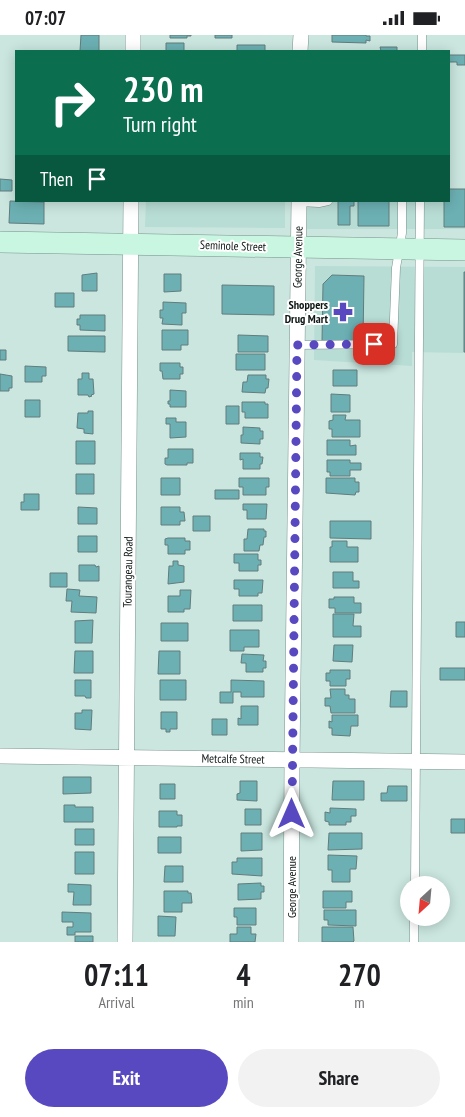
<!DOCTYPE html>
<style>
body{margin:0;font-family:"PT Sans Narrow",sans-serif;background:#f2f2f2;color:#202124;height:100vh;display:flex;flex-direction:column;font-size:19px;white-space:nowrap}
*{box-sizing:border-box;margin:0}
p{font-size:16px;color:#757577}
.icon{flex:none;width:28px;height:28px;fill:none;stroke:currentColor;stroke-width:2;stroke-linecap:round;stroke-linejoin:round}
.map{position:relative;height:907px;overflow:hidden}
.panel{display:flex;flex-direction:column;background:#fff;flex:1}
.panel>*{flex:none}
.hud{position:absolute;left:15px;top:15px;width:435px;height:152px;border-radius:0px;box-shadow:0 2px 12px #0003;background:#0b6e4f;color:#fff;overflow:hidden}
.needle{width:32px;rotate:206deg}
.controls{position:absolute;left:400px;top:841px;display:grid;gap:10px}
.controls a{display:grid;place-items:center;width:50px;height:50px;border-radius:50%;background:#fff;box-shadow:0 2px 12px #0003;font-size:25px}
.pin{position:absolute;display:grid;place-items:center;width:42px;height:42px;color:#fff;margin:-21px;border-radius:10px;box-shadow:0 2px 8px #0006}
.me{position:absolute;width:55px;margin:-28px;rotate:0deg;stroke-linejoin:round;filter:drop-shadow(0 0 4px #0008)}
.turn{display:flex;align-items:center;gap:18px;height:105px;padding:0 25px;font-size:22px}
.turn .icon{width:65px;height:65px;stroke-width:2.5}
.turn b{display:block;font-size:35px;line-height:42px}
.then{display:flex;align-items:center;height:48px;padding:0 25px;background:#0003;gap:10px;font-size:19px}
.eta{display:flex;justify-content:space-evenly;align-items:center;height:85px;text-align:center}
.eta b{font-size:30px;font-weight:700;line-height:35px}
.action{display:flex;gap:10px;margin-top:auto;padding:10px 25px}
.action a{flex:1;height:58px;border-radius:30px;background:#5849c1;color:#fff;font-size:20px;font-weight:700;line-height:58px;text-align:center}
.action a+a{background:#f2f2f2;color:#202124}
.status{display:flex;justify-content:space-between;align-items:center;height:35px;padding:0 25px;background:#fff;direction:ltr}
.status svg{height:14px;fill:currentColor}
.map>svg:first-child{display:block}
.built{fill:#b8ddd4}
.building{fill:#6cb0b3;stroke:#627c7d}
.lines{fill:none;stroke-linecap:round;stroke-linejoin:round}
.lane-casing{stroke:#7a938d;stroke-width:9}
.street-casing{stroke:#7a938d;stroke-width:16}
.secondary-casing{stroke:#7a938d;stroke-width:22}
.lane{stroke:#fff;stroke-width:8}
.street{stroke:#fff;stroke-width:15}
.secondary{stroke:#c8f6e0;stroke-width:21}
.route{stroke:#5849c1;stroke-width:9;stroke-dasharray:0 16.2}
.labels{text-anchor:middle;stroke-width:4;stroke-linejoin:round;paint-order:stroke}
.street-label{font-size:12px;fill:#0d1715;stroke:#fff}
.poi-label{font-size:12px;font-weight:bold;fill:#0d1715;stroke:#fff;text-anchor:end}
</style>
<div class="status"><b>07:07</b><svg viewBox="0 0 49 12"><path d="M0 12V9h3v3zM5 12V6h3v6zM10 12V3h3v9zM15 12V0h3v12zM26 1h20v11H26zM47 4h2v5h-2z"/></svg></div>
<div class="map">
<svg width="465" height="907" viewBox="0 0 465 907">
<rect width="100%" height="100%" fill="#cae6df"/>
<path class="built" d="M449,156H465V194H307V166H449Z
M146,166H285V193L145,192Z
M315,231L465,232V318L412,317V331L314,325Z"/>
<path class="building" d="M81,0H99V16H80Z
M170,0H191V1H187V3H170Z
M215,0H232V3H215Z
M332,0H366V1H370V6L366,5V8L332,7Z
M166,8H184V16H166Z
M237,10H265V16H237Z
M380,12H397V16H381Z
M449,20H465V30H457V27H449Z
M0,144L12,145V156H0Z
M449,154H465V192H444V166H449Z
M10,166L44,167V189L9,188Z
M338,166H354V171H350V190H338Z
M358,166H389V191H358Z
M464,237H465V317H464Z
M97,238V256H82V240Z
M164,239H181V256L164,257Z
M332,240L364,241L363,306H322L323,249Z
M222,250L274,251V280L222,279Z
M55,258H74V272H55Z
M163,267L186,268V278H182V290L162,289L163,283H160V275H163Z
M80,280H105V296L80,295V290H77V284H80Z
M162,295H188V310H181V315H162Z
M238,300L268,301V317H238Z
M68,301H105V317L68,316Z
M0,315H6V325H0Z
M236,319H265V335H236Z
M160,328H180V332H183V339H180V344H163L162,336H160Z
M25,331L46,332V341H42V347H25Z
M333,335H357V351H333Z
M82,338H89V344H93L94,359L91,360L92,361L89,362L88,360H78V344H82Z
M0,339L12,341V353H9V356H0Z
M248,340H266V344H269L268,353H266L265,358L242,357L243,347H247Z
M170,355L186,356V372H170V369H168V366H170Z
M331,359L350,360V377H331Z
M25,365H40V382H25Z
M242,367H265V369H268V383H245V377H242Z
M226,371H239V389H226Z
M88,376H93V399L84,398V394L77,393L78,378H88Z
M333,380H346L345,385H360V402H332V394H329V386L333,385Z
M166,383H176V387H186V402L170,403V389H166Z
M243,392L260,393V396H263V404H260V409L241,408V400H243Z
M327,405H350V411L356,410V420H327Z
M76,406H95V429H76Z
M168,414H193V428H187V430H167L165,429V423H168Z
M240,418H260V422H263L262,429H260V434H243V424L240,425Z
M327,425H350V428H361V435H350V441H330V437H327Z
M76,439H94V459H76Z
M161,443H180V460H161Z
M239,443H269V452H266V460H243V452H239Z
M326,443H355V447H359V457H356L355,460L326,458Z
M215,455H239V464H215Z
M24,459H39V475H21V467H24Z
M243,469H267L266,484H247V475H243Z
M78,472L97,473V489H78Z
M161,472H180V477H184L185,486H180V490H161Z
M193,481H210V496H193Z
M330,486H371V504L330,503Z
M248,494H264V496H266V502H264L263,510H260L259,516H244V504H247Z
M78,501H97V517H78Z
M168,503H185V506H190V515H185V519H168V510H165V504Z
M332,506H347V512H358V527H330V512H332Z
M234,519H258V525H261V530H258V536H239V528H234Z
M173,526H178V530L184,531V547L168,549L169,531H173Z
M79,530H95L96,532L99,531V546H79Z
M333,537H353V546H359V553H333Z
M50,538H67V552H50Z
M234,545H263L262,558H258V561H239V554H234Z
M67,554L80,555L79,561L97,562L96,578L71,577L72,566H66Z
M180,555H191L190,574H184V577H168V561H180Z
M334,562H354V568H361V578H335V573H329V564H334Z
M233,570H262V586H233Z
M333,579H354L353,591H361V602H333Z
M93,585L92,608H75V586Z
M456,587H465V602H456Z
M161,588H188V606H161Z
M230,595H259V612H244V616H230Z
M334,610H353L352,627L333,626Z
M75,616H93V638H74Z
M159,616H180V639H158Z
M242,619L264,620L263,626H266V633H263V637H246V628H241Z
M440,633H465V645H440Z
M330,635H350V644H346V651H330V646H326V638H330Z
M75,645H91V663H86L85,661H75Z
M160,645H186V665H160Z
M231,645L264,646V662H241V657H233V668H220V657H231Z
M330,654H345V660H349V664H355V678H331L330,671H325V663H331Z
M391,656H407V672H390Z
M241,671H258V690H238V683L241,684Z
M82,675H92L91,695L75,694V678H82Z
M161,677H177V694H170V697H166V694H161Z
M332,680H358V691H351L350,701L332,700V693H329V686L332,687Z
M212,684H227V700H212Z
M63,742H91V758L63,759Z
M240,746H257V766L237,765V759L240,758Z
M333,746H364V765H332Z
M160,749H175V764H160Z
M388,751H407V766H381V758H387Z
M64,770H75V772H93V787H64Z
M330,773L356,774V781H351V787H346V790H329V787L325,786V777L330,778Z
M245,774H261V790H245Z
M159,776H177V780H182V791H177V792H159Z
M451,784H465V798H451Z
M75,794H94V810H75Z
M241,798H262V815L241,816Z
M329,798H362V814L328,815Z
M158,802H181V818H158Z
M75,817H94V839H75Z
M328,820L357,821L356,834H350V847H332V835H328Z
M237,823H262V841L232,839V827H237Z
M165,831H183V847H164Z
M261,848V851H264V857H261V864L238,865V849Z
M68,849L91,850V870H73L74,857H68Z
M164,856H188V858H191L192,868H182V877H164Z
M323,856H352V867H346V873H323Z
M234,873H256V890H237V882H234Z
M324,875H356V891L328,890V885H324Z
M62,877L91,878V897H75V900H67V892H73V887H62Z
M158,881L176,882L175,901H158Z
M237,892H251V899H256L255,907H230V899H237Z
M322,892H353L354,906L353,907H322Z
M75,901H93V907H75Z"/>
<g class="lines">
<defs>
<path id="lane" d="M422,16V0
M299,167L319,168L328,166
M297,310L393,309L396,233L402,198V166
M415,850L420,166
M414,907V882"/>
<path id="street" d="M133,16V0
M300,16L301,0
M0,721L465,727
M125,907L131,166
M291,907L292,725L299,166"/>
<path id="secondary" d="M0,207L465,215"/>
</defs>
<use href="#lane" class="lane-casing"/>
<use href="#street" class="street-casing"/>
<use href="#secondary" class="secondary-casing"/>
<use href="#lane" class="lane"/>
<use href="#street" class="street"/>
<use href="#secondary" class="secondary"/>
</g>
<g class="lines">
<path class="route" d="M292,779L297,310L374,309"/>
</g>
<defs>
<symbol id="pharmacy-bare" viewBox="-9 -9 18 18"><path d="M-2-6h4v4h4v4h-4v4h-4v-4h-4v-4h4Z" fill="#5849c1" stroke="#fff" stroke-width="2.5" paint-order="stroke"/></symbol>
</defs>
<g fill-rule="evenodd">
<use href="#pharmacy-bare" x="329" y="263" width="28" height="28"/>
</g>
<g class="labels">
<g class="street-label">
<text transform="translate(233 211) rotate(2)" y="4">Seminole Street</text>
<text transform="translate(298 222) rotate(-89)" y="4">George Avenue</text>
<text transform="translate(128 537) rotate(-89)" y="4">Tourangeau Road</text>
<text transform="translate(233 724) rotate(1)" y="4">Metcalfe Street</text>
<text transform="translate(292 852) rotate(-90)" y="4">George Avenue</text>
</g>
<g class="poi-label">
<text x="328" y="274">Shoppers<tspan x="328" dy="14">Drug Mart</tspan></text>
</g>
</g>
</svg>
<div class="controls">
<a><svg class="needle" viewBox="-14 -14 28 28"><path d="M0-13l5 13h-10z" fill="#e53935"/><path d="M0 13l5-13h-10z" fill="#757577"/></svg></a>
</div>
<div class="pin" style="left:374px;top:309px;background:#d93025"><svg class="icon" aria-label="arrive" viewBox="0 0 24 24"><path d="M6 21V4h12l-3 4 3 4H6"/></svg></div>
<svg class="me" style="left:292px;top:779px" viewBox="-20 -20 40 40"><path d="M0-17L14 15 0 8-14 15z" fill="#5849c1" stroke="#fff" stroke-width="4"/></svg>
<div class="hud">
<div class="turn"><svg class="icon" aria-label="right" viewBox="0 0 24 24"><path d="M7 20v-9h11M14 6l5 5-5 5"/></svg><div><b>230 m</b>Turn right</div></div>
<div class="then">Then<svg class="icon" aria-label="arrive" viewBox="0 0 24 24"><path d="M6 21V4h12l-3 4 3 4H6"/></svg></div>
</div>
</div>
<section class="panel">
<div class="eta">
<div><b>07:11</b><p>Arrival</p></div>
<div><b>4</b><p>min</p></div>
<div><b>270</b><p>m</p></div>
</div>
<div class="action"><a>Exit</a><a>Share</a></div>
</section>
